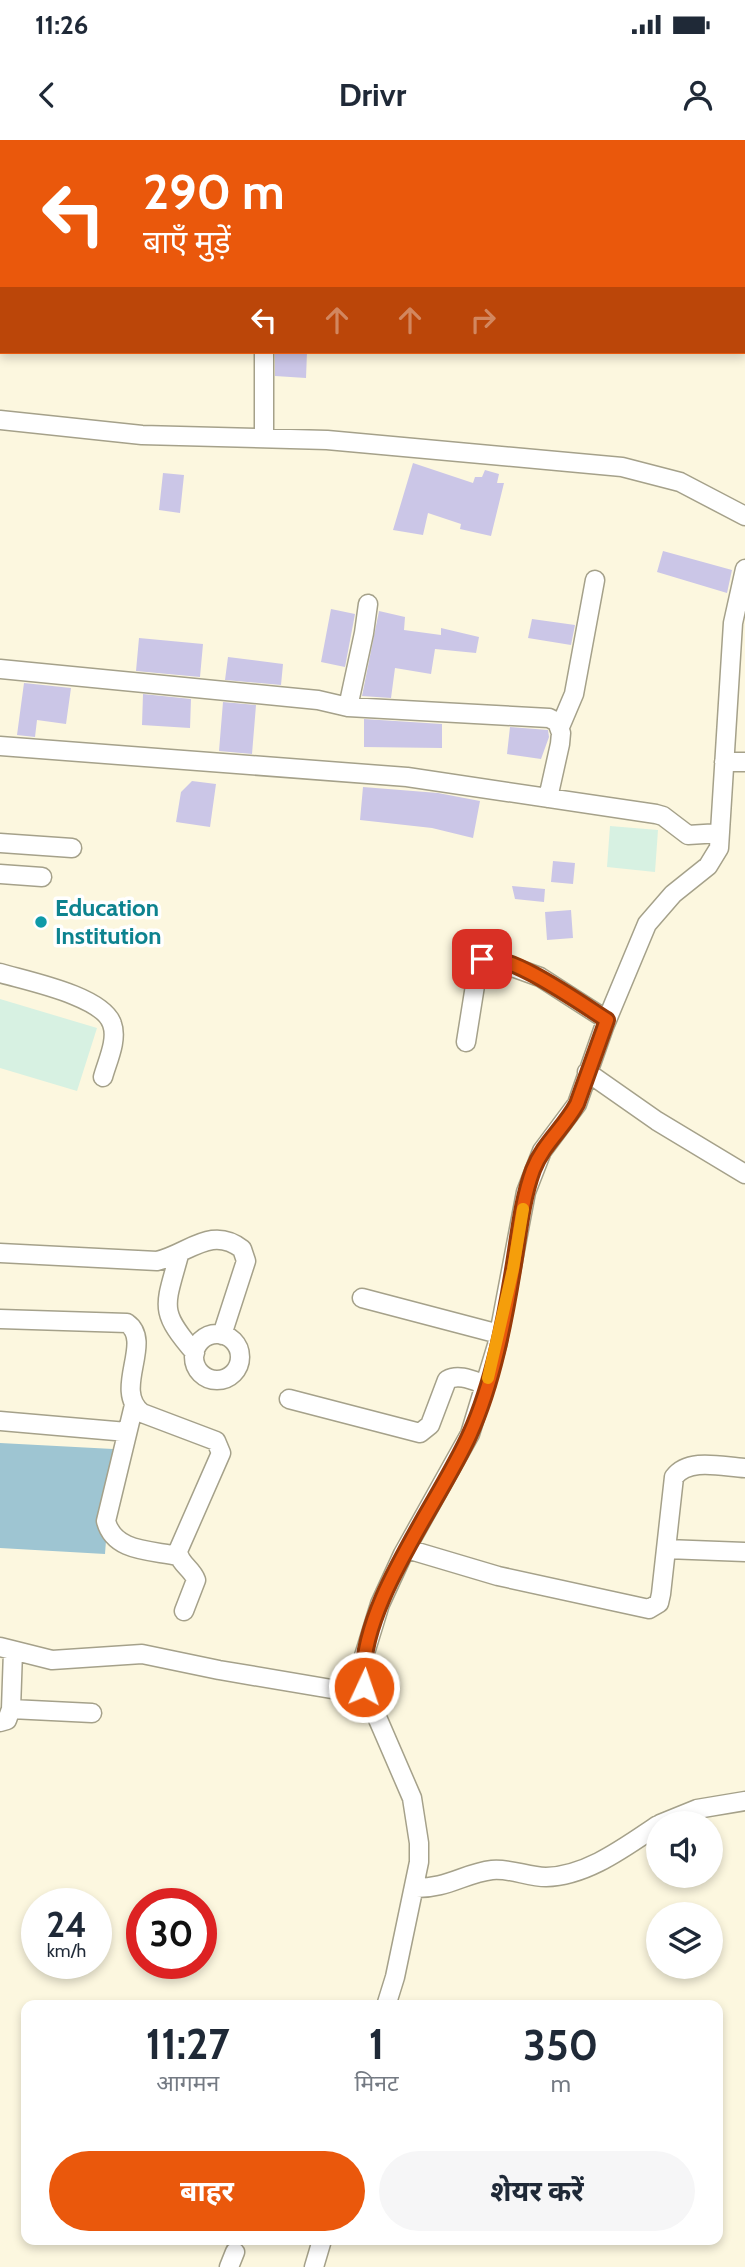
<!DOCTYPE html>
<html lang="hi">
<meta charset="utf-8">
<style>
body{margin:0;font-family:Cabin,"Noto Sans Devanagari",sans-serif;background:#f6f6f7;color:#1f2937;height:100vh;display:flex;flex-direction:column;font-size:26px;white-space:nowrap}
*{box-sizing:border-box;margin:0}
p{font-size:23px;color:#747a83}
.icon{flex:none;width:38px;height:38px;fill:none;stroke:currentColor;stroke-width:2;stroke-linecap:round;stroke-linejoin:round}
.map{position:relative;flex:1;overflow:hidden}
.drawer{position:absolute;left:21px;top:1860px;width:702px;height:245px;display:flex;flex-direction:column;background:#fff;border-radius:14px;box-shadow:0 4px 10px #0003}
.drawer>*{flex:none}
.hud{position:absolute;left:0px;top:0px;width:746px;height:214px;box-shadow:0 4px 10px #0003;background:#ea580c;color:#fff;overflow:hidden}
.controls{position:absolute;left:646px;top:1671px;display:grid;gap:14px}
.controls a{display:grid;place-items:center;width:77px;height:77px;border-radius:50%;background:#fff;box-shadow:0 4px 10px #0003;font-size:35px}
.speed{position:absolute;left:21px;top:1748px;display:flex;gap:14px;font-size:35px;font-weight:700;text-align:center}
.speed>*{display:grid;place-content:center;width:91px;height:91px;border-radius:50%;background:#fff;box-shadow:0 4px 10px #0003;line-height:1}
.speed small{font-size:18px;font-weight:400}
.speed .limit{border:10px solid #d22;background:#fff;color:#111}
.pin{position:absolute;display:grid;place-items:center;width:60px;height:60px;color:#fff;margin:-30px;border-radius:14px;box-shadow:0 4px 10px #0006}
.me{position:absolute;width:77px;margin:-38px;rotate:3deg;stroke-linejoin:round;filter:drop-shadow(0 0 5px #0008)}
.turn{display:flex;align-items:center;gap:24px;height:147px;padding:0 28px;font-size:32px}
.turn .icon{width:91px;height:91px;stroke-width:2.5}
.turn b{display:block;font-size:49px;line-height:60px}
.lanes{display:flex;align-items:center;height:66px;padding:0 28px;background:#0003;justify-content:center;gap:35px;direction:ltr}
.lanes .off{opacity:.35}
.eta{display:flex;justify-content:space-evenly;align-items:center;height:119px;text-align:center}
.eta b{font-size:42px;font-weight:700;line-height:49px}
.cta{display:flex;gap:14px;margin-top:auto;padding:14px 28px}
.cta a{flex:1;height:80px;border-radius:42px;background:#ea580c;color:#fff;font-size:28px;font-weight:700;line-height:80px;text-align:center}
.cta a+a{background:#f6f6f7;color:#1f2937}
.status{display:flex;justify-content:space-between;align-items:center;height:49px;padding:0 35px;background:#fff;direction:ltr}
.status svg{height:19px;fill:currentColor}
header{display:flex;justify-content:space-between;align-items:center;height:91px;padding:0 28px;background:#fff;font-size:32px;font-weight:700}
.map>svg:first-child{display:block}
.green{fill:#d7f1e2}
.water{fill:#9ec5d2}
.building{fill:#cbc6e7}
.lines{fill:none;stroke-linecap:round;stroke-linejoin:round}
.minor-casing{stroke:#a5a18a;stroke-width:21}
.highway-casing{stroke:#675782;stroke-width:28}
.minor{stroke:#fff;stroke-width:18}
.highway{stroke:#967fc5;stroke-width:24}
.route-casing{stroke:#983908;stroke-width:18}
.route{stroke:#ea580c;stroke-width:12}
.slow{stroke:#f59e0b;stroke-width:12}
.culture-dot{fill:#0f9aa8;stroke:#fff;stroke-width:2.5}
.labels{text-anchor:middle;stroke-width:7;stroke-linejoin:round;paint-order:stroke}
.culture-label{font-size:24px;font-weight:bold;fill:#0d838f;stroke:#fff;text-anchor:start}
</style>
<div class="status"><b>11:26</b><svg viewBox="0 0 49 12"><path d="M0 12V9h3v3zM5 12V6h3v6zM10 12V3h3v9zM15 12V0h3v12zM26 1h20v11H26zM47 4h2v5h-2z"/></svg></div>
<header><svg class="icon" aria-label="back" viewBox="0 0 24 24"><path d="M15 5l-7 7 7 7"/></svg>Drivr<svg class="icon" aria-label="person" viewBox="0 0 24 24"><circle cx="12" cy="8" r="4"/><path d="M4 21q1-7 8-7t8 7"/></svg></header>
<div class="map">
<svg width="745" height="2127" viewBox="0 0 745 2127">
<rect width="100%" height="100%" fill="#fcf7df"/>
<path class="green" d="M610,686L658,690L655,732L607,727Z
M0,859L97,888L77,951L0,928Z"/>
<path class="water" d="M0,1303L113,1309L105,1414L0,1408Z"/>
<path class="building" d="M275,212H307L306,238L275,236Z
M413,323L473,343L475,337H482L485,330L499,334L497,343H504L491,396L460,389L461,384L428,373L423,395L393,390Z
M163,333L184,335L180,373L159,370Z
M663,411L732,430L727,453L657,432Z
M331,469L355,474L345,527L321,522Z
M379,471L405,477L404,490L441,495V488L479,497L476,513L435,509L431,534L395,528L391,558L362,556Z
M532,479L575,485L571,505L528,498Z
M139,498L203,504L200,537L136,531Z
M228,517L283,524L281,545L225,540Z
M24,543L71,548L66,584L37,580L35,597L17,595Z
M143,554L191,559L190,588L142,585Z
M223,562L256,565L252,614L219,611Z
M364,579L442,584V608L364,607Z
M510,587L548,590L549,597L541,619L507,614Z
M192,641L216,644L210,687L176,682L181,652Z
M363,647L438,653L480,661L473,698L432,688L360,680Z
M553,721L575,723L573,744L551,742Z
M512,746L545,749L544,762L515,759Z
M571,770L573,798L547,800L545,772Z"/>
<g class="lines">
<defs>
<path id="minor" d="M40,2V0
M264,212V298
M0,280L142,295L327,300L622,327L680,342L745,376
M0,529L318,560L348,567L549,578L557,582L561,593L560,604L548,658
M348,567L364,493L368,464
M560,587L574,554L595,440
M0,606L407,637L656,674L663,676L688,695L720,693
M724,622H745
M0,703L72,708
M0,734L42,737
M0,833C27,841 103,856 112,884C118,900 107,922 103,937
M466,902L477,833L479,824L487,818L540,837L607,880
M587,932L657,981L745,1034
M0,1113L157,1121C188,1114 211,1085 242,1109L246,1121L222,1195
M179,1115C165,1167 158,1170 195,1213
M362,1158L499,1194
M0,1179L127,1183C154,1202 112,1250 142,1273L216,1301L221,1313L178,1411C179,1424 192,1428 196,1440L184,1471
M194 1217a23 23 0 1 1 46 0a23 23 0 1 1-46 0Z
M289,1259L420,1293L430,1285L447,1240C459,1233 474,1241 486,1245
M134,1265L106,1381C114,1412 150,1410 178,1416
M0,1281L127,1292
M407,1409L498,1436L649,1469L659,1463L661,1454L674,1337C689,1317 723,1327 745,1328
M666,1409L745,1412
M0,1507L52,1520L142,1514L219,1530L367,1555
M11,1569L92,1573
M0,1582L7,1580L11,1569L13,1511
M660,1684L697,1669L745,1661
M414,1748C447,1749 465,1733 492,1730C510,1728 528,1737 546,1737C587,1736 625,1707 658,1685
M386,1866L395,1837L419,1722V1703L412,1658L364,1547V1516L380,1464L403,1414L470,1294L497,1205L526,1052L542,1011L577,964L604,887L647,784L673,754L708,726L719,708L733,483L745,429
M229,2127L235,2112
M314,2127L322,2100"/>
<path id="highway" d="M0,97H2
M744,174L745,175"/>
</defs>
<use href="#minor" class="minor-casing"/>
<use href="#highway" class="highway-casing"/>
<use href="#minor" class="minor"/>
<use href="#highway" class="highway"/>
</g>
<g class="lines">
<defs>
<path id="route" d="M364,1547C355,1470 439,1364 470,1294C493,1243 505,1180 514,1124C519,1093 522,1060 533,1030C543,1004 564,988 577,964L607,880C583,865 508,811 482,819"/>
</defs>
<use href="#route" class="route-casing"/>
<use href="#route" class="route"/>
<path class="slow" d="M488,1238L513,1129L523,1069"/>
</g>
<circle class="culture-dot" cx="41" cy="782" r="7"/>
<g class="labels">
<g class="culture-label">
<text x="55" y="776">Education<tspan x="55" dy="28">Institution</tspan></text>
</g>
</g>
</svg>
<div class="controls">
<a><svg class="icon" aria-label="sound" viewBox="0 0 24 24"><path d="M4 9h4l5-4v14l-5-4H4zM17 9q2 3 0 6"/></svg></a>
<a><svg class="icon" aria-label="layers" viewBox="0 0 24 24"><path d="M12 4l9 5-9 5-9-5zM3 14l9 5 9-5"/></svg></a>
</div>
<div class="speed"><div>24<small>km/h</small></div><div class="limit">30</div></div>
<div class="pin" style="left:482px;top:819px;background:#d93025"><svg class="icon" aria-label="arrive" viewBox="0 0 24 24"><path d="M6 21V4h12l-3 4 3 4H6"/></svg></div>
<svg class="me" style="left:364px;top:1547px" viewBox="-20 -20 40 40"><circle r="17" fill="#ea580c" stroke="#fff" stroke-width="3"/><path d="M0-11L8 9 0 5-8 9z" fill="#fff"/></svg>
<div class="hud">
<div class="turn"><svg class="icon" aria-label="left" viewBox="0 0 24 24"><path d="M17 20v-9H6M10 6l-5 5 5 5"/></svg><div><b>290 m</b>बाएँ मुड़ें</div></div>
<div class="lanes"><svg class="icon" aria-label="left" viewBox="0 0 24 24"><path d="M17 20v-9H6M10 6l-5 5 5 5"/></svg><svg class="icon off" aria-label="ahead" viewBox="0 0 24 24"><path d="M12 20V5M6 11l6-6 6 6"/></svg><svg class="icon off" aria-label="ahead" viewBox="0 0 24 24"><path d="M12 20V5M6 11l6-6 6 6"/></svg><svg class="icon off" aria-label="right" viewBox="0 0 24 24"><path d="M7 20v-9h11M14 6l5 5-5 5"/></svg></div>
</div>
<section class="drawer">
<div class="eta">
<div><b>11:27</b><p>आगमन</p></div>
<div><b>1</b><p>मिनट</p></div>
<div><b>350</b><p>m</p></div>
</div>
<div class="cta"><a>बाहर</a><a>शेयर करें</a></div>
</section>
</div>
